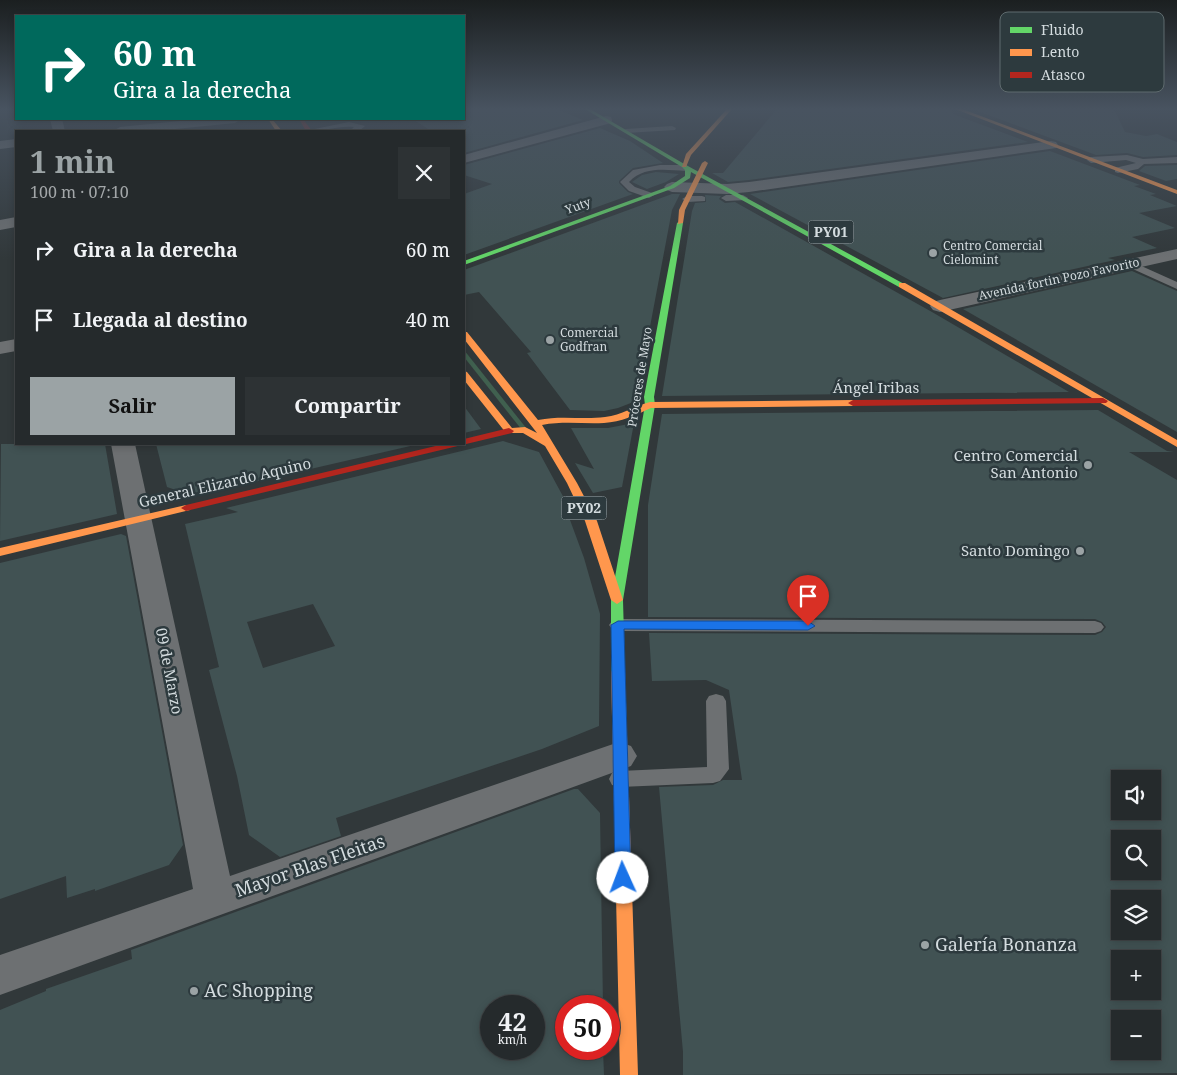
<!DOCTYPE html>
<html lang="es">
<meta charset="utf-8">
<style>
body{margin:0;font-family:"Noto Serif",serif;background:#2d3234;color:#f1f3f6;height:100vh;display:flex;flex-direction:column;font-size:19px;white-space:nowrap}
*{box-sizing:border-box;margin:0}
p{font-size:16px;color:#a3a7a9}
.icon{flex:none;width:28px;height:28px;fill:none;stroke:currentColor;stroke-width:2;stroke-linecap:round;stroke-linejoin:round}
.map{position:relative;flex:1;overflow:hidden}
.details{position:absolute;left:15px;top:130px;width:450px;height:315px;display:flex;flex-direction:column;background:#252a2c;border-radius:0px;box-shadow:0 2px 8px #0003,0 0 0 1px #424648}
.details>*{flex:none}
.top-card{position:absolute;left:15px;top:15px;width:450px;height:105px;border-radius:0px;box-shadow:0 2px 8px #0003,0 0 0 1px #424648;background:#00695c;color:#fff;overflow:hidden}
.fabs{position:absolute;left:1111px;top:770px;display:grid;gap:10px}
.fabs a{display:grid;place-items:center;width:50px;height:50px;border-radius:0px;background:#252a2c;box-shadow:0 2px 8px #0003,0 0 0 1px #424648;font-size:25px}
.speed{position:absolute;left:480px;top:995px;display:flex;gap:10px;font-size:25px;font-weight:700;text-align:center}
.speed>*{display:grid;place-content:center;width:65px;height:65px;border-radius:50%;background:#252a2c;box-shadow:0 2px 8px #0003,0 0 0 1px #424648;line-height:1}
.speed small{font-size:12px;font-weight:400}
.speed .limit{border:8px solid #d22;background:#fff;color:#111}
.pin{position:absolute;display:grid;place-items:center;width:42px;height:42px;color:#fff;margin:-51px -21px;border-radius:50% 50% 50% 0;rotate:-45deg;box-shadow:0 0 5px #0007}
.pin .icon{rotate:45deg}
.me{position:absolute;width:55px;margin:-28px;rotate:358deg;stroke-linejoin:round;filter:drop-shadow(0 0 4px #0008)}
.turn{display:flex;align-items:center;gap:18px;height:105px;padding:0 15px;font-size:22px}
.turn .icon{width:65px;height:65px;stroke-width:2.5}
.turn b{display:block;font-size:35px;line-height:42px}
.round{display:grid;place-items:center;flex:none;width:52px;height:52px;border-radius:0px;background:#2d3234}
.summary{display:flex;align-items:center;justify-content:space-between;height:85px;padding:0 15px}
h1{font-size:30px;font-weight:700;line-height:38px;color:#9ba3a5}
.primary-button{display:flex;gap:10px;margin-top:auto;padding:10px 15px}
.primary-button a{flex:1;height:58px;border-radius:0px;background:#9ba3a5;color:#111;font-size:20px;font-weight:700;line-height:58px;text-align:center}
.primary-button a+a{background:#2d3234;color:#f1f3f6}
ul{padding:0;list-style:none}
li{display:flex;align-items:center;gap:15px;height:70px;padding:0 15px}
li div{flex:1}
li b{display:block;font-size:19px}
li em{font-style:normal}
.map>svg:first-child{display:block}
.green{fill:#40604f}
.building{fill:#415253;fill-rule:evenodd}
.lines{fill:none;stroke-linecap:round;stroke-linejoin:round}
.lane{fill:#6d7072;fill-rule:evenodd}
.street{fill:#6d7072;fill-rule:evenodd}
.fast{fill:#63d668;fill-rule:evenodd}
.slow{fill:#ff974d;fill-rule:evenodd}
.jam{fill:#b3261e;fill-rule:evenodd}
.route{fill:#1a73e8;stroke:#114b97}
.poi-dot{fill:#9ba3a5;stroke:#2d3a3e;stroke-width:2}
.labels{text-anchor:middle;stroke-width:5;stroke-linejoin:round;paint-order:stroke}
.far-street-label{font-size:12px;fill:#d4dcdf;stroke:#2d3a3e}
.far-poi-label{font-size:12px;fill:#d4dcdf;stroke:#2d3a3e;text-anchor:start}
.shield{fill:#2d3a3e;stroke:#a2abaf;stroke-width:1}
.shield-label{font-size:14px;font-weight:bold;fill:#d4dcdf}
.street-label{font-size:15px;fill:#d4dcdf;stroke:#2d3a3e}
.poi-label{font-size:15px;fill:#d4dcdf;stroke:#2d3a3e;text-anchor:end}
.near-street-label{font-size:18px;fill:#d4dcdf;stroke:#2d3a3e}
.near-poi-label{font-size:18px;fill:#d4dcdf;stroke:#2d3a3e;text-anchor:start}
.key{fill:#2d3a3e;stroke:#5f6b6e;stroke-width:1}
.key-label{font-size:14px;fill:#d4dcdf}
</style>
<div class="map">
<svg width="1177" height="1075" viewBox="0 0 1177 1075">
<rect width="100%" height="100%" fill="#31383a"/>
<path class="green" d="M464,350L527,429L522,430L464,357Z"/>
<path class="building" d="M464,109H557L583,120L464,153V131H431L413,119H464Z
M777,109H950L953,114L1028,142L749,180L728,182L712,173H723Z
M972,109H1114L1125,132L1146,136L1157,134L1177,142V155L1143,157L1127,153L1096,155Z
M600,128L630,141L663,163L633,168L619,181V183L628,192L633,194L464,255V194L492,184L464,175V165Z
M1050,151L1140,185L1134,186L1156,194L1150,195L1177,206L1139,213L1175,228L1132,237L1157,248L1108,258L1115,260L943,298L750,194Z
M1177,165V179L1166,181L1139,171L1145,166Z
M656,172L679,174L666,182L647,189L632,182L642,175Z
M672,194H680L672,210L636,401L618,408L604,411L570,410L527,353L531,352L479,292L464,295V278L466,274L464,270Z
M705,195L721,196L719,199L725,203L735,202L932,312L1069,392L662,396L692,211L695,203L706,202Z
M1132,271L1177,291V432L963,309Z
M464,406L481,429L464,433Z
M1098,410L1167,451L1174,452H1129L1177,480V1073L683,1075V1052L659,787L713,785L723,780H742L729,690L706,680L652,681L649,633L1095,635L1102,632L1106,627L1102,622L1095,619L648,617V505L662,414ZM1120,779H1152V811H1120ZM1120,839H1152V871H1120ZM1120,899H1152V931H1120ZM1120,959H1152V991H1120ZM1120,1019H1152V1051H1120Z
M634,423L622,487L593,493L575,463L594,469L571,428H608Z
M503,441L539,452L565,500L563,501L584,558L600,614L599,726L542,749L336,818L341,836L280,857L249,835L237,776L209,670L219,667L185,524L238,512L226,508ZM313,604L335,646L263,668L247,622Z
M1,444H105L117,514L0,541Z
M156,444H419L193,496L167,487Z
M121,534L126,536L183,845L169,865L95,891V889L67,898L66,876L0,899V563Z
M574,789H578L600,813L603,1006H566V1049H603L604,1075H0V1010L46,991V989L132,959L131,950ZM491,1006H534V1049H491Z"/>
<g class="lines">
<path class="lane" d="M349,122L365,126L359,131H350L354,127C339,125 321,132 305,131Z
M672,126L676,128L675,130L626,133L622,131L626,129Z
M1127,155L1143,159L1177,157V163L1144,164L1138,169L1118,173L1115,172V168L1136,163L1126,160L1091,163L1087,160L1091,157Z
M660,165H686L690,168L686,171C666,170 644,166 629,182L635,187L652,193L654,195L649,198L629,191L620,182L633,170Z
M743,195L748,198L746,200L726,201L721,198L726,195Z
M702,196L705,197V201L687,202L682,199L687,196Z
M1128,260L1177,282V289L1124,265L1123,263L1124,261Z
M618,619L1095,621L1101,623L1104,627L1101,631L1095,633L618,631L612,629L609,625L612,621Z
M716,694L723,696L726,701L729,769L720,781L713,783L620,787L612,785L609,779L612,773L620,771L707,767L706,701L709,696Z"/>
<path class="street" d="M606,116L611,117L612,120L611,123L464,163V155Z
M50,119H62L65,131H53Z
M200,119H241L235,123L155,131H113L120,127Z
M16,139V147L0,149V141Z
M1051,141L1056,142L1058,145L1056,148L749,192L727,194L672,192L667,190L664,187L667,184L672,182L727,184L749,182Z
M16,217V227L0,230V220Z
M1177,249V259L940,312L933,310L930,306L933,302L940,300Z
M16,339V351L0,354V342Z
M111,444H135L230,876L619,742L631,746L637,756L631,766L0,995V955L193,889Z"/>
<path class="fast" d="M585,109H590L686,165L906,285L899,287L691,172L690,178L674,188L464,265V261L670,186L685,176V170L682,167Z
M680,221L683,223L654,397L655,405L623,600L625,672L623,675H613L611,672V600L645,405L644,397L677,223Z"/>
<path class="slow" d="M727,109H732L691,155L686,167H682L686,154Z
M955,109H962L1177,190V194Z
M268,119H272L282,131H276Z
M705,161L708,163L685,210L683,223L678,224L679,210L702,163Z
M899,283H905L1177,440V447L899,287Z
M464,332H467L538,420C562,415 582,420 605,417C622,415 634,406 650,402L853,400L858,403L853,406L651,408C636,415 621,422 604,423C583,424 563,421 542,425L577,483L597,521L623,600L617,604L611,600L585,521L567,483L545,446L523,433H506L464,380V371L467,372L512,428L525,427L537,433L464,339Z
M186,505L191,508L190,510L0,556V548Z
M618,667L623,669L625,672L638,1075H620L611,672L613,669Z"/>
<path class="jam" d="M299,119H303L312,131H306Z
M1103,398L1108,401L1106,403L853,406L848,403L853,400Z
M509,428L514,431L512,433L186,511L181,508L186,505L444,444H464V439Z"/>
</g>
<linearGradient id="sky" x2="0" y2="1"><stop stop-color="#1b1f20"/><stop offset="0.42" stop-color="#485360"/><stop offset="1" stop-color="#485360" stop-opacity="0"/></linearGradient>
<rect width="1177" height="259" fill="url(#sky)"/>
<path class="route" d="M618,621H808L815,626L808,630L624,629L631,878L629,883L623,885L617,883L615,878L611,625Z"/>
<g class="poi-dot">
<circle cx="933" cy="253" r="5"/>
<circle cx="550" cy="340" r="5"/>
<circle cx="1088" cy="465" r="5"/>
<circle cx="1080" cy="551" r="5"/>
<circle cx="925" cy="945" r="5"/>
<circle cx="194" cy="991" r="5"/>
</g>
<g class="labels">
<g class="far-street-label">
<text transform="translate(578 206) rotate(-20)" y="4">Yuty</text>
<text transform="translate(1059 279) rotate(-12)" y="4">Avenida fortin Pozo Favorito</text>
<text transform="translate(640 377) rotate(-81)" y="4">Próceres de Mayo</text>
</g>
<g class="far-poi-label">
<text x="943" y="250">Centro Comercial<tspan x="943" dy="14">Cielomint</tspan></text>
<text x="560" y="337">Comercial<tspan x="560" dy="14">Godfran</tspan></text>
</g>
<g class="shield">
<rect x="808.5" y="220.5" width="45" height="23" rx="4"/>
<rect x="561.5" y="496.5" width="45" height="23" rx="4"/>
</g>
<g class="shield-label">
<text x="831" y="237">PY01</text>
<text x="584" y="513">PY02</text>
</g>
<g class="street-label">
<text x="876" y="393">Ángel Iribas</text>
<text transform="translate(225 483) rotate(-13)" y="5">General Elizardo Aquino</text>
<text transform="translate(169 671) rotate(79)" y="5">09 de Marzo</text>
</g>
<g class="poi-label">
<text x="1078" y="461">Centro Comercial<tspan x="1078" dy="17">San Antonio</tspan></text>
<text x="1070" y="556">Santo Domingo</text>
</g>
<g class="near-street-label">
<text transform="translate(310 866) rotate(-19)" y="6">Mayor Blas Fleitas</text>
</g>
<g class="near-poi-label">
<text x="935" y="951">Galería Bonanza</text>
<text x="204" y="997">AC Shopping</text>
</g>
</g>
<rect x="1000" y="12" width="164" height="80" rx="8" class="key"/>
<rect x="1010" y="27" width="22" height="6" fill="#63d668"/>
<rect x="1010" y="49" width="22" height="7" fill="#ff974d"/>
<rect x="1010" y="72" width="22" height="6" fill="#b3261e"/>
<g class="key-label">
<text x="1041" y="35">Fluido</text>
<text x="1041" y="57">Lento</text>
<text x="1041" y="80">Atasco</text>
</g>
</svg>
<div class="fabs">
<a><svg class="icon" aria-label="sound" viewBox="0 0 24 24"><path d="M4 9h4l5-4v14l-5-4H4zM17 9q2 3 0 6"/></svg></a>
<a><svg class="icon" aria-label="search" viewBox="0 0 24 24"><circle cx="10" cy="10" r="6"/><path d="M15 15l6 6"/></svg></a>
<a><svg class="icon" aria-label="layers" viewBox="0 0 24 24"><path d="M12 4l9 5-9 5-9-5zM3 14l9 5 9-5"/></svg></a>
<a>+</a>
<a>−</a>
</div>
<div class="speed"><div>42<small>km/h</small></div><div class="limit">50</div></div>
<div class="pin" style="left:808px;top:626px;background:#d93025"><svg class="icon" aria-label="arrive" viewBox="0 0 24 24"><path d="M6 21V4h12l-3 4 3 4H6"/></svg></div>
<svg class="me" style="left:623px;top:878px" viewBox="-20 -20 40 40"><circle r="19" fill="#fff"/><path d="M0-13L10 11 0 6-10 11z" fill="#1a73e8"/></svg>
<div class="top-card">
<div class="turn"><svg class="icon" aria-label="right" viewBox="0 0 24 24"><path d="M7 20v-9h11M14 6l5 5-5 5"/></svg><div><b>60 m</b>Gira a la derecha</div></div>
</div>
<section class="details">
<div class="summary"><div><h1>1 min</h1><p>100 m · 07:10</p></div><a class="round"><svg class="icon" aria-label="close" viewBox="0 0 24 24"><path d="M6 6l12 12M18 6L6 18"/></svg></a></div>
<ul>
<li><svg class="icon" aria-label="right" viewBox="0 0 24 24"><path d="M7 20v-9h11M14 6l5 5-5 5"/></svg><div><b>Gira a la derecha</b></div><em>60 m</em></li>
<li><svg class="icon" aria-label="arrive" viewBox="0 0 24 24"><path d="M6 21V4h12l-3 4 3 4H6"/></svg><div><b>Llegada al destino</b></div><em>40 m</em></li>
</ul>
<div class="primary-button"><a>Salir</a><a>Compartir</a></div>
</section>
</div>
